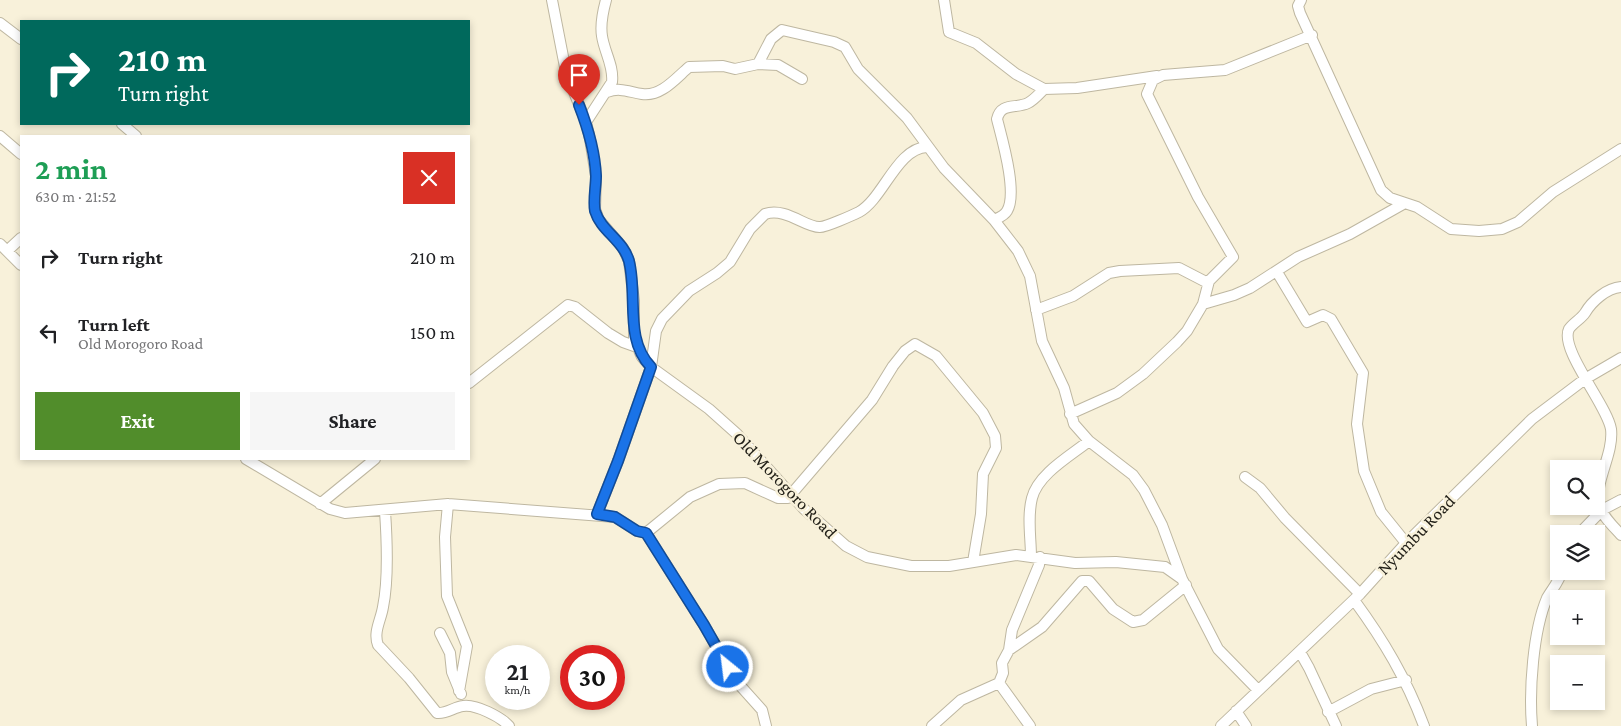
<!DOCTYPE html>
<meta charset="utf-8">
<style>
body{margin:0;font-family:"Crimson Pro",serif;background:#f6f6f6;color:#202124;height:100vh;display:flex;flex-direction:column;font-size:19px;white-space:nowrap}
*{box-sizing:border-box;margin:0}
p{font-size:16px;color:#757577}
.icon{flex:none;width:28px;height:28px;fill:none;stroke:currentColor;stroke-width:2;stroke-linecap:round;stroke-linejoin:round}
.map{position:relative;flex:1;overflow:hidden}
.sheet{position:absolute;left:20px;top:135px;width:450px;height:325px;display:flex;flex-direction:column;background:#fff;border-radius:0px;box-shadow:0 2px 8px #0003}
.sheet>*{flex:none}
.hud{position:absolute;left:20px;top:20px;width:450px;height:105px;border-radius:0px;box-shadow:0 2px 8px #0003;background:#00695c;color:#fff;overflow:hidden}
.buttons{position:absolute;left:1550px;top:460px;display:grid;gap:10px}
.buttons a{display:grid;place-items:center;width:55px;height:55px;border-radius:0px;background:#fff;box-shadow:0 2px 8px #0003;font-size:25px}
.speed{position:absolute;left:485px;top:645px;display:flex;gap:10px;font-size:25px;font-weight:700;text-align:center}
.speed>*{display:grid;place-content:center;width:65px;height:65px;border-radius:50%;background:#fff;box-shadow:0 2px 8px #0003;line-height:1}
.speed small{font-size:12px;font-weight:400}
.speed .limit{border:8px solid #d22;background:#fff;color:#111}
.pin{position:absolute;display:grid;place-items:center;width:42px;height:42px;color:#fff;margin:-51px -21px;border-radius:50% 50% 50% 0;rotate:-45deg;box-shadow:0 0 5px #0007}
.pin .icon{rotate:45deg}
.me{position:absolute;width:55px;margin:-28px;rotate:331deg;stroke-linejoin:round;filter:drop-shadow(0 0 4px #0008)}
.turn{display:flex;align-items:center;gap:18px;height:105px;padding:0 15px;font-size:22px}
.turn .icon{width:65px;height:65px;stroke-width:2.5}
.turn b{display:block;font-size:35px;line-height:42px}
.round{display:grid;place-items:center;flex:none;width:52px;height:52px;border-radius:0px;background:#f6f6f6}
.head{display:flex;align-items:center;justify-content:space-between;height:85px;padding:0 15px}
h1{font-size:30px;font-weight:700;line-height:38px;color:#1e9e55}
.action{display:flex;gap:10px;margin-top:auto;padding:10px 15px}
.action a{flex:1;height:58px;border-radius:0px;background:#518d2b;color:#fff;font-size:20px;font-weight:700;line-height:58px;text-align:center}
.action a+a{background:#f6f6f6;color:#202124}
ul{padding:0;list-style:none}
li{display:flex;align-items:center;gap:15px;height:75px;padding:0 15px}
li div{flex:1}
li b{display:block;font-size:19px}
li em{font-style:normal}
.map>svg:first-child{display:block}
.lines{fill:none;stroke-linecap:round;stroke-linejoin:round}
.minor-casing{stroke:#beb7a1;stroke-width:12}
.minor{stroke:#fff;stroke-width:10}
.route-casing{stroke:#114b97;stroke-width:12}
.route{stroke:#1a73e8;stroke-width:9}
.labels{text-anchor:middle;stroke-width:5;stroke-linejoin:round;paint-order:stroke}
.street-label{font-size:18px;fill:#232119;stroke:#f8f1da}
</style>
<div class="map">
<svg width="1621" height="726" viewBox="0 0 1621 726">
<rect width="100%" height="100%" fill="#f8f1da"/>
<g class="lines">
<defs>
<path id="minor" d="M552,0L566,72L586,122L590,139L596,176L595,209L599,220L623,248L629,261L634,301V339L642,357L651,367L709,409L737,434L804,509L846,546L867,557L911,566H949L1016,555L1075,563L1116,562L1165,567L1182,579L1218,649L1258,690
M944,0L949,32L976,43L1016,74L1044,89
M1301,0L1298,6L1300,13L1381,190L1390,198L1417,207L1451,229L1479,231L1502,229L1518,222L1553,192L1621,149
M0,23L21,39
M758,64L771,39L782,30L834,42L845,47L858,69L907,118L944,168L994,220L1018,251L1030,276L1042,341L1064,388L1074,424L1089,441L1133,475L1144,490L1162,525L1182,579
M607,92C620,87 629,92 642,94C661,97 676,78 689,67L723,66L735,69L758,64L778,65L802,79
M586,122L612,82C614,66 604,51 602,36C600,24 603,11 606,0
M122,124L136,136
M0,136L21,154
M994,220C998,218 1004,216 1007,211C1018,193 1002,139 997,119C1001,102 1016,109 1028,103C1034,100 1039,94 1044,89L1077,88L1157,76
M0,244L21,265
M7,251L21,238
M1277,272L1307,322L1323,315L1331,319L1363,373L1357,424L1364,471L1381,512L1406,543
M1621,287C1607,288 1592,301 1585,313C1581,319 1573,323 1569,329C1559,349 1607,405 1611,429C1614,454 1594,482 1599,504C1602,516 1613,526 1621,535
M1203,304L1234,295L1250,288L1298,257L1350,234L1405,203
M1036,310L1073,296L1109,273L1120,271L1179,268L1208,283
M469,383L568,305L575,307L608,333L623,342L637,347
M1070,414L1117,393L1143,374L1177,342L1187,331L1203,304L1209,281L1233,257L1198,197L1147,94L1153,80L1163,75L1225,70L1312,35
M246,459L330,509L345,513L448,504L615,517L637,531L646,533L690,497L719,484L745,483L778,498H788L872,400L893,366L905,351L915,344L936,356L983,413L995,436L996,448L983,474L981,514L973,562
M1245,477L1260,488L1285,518L1360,594
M320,504L375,459
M448,504L445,537L447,596L467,646L459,691
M385,511C387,540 389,578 383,607C381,620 373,632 378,645L409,678L437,713C447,714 454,707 463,706C476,704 501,717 509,726
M597,514L618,461L651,367L656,331L662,319L689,291L717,273L730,262L750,229L765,214C786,207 806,228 820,227C826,227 853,215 859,212C883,199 897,148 927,147
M646,533L704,625L736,681L762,710L766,726
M1579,534L1602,510L1621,500
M1031,557C1031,538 1027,517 1032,498C1038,474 1070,456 1089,441
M1354,600C1384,641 1406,678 1424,726
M440,633L450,653L452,672L461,694
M1009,650L1042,627L1082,581H1089L1113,609L1133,622L1143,620L1186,585
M1300,652L1309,668L1336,726
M1236,711L1246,726
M1328,712L1371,689L1406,680
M932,726L961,700L999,683
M1030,726L999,683L1003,673L1002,663L1009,650L1012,630L1039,565L1040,557
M1221,726L1360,594L1406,543L1532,419L1585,379L1621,358
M1532,726C1529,690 1533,631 1547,598C1552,589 1559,582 1562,571"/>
</defs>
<use href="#minor" class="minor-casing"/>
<use href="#minor" class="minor"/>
</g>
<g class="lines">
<defs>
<path id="route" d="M579,105C588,128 595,152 596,176C596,187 593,200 595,211C601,231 623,240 629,261C638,297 624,339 651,367L618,461L597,514L615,517L637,531L646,533L704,625L728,667"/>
</defs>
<use href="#route" class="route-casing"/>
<use href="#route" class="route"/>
</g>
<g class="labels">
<g class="street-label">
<text transform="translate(785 485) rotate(46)" y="6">Old Morogoro Road</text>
<text transform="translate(1416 535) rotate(-46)" y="6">Nyumbu Road</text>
</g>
</g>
</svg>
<div class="buttons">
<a><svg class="icon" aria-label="search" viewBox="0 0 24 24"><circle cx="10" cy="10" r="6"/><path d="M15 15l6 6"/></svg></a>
<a><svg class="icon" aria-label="layers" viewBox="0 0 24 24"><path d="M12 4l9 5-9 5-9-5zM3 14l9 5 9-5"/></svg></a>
<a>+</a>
<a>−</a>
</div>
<div class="speed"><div>21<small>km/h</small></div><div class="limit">30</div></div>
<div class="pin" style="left:579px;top:105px;background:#d93025"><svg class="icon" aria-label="arrive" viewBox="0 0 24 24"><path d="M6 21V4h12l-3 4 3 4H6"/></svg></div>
<svg class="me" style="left:728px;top:667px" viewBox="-20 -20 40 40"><circle r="17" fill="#1a73e8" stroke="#fff" stroke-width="3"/><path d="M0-11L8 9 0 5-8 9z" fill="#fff"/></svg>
<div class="hud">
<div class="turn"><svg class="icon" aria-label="right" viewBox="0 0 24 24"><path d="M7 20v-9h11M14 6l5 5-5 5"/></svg><div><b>210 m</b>Turn right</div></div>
</div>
<section class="sheet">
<div class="head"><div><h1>2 min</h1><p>630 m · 21:52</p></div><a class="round" style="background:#d93025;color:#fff"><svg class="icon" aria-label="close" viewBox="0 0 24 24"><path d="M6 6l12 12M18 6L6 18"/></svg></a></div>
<ul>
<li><svg class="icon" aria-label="right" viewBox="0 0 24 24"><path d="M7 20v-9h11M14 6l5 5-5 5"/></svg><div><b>Turn right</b></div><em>210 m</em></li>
<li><svg class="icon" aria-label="left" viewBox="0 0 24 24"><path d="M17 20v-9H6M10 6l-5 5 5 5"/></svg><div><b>Turn left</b><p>Old Morogoro Road</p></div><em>150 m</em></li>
</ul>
<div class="action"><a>Exit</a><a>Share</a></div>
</section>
</div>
